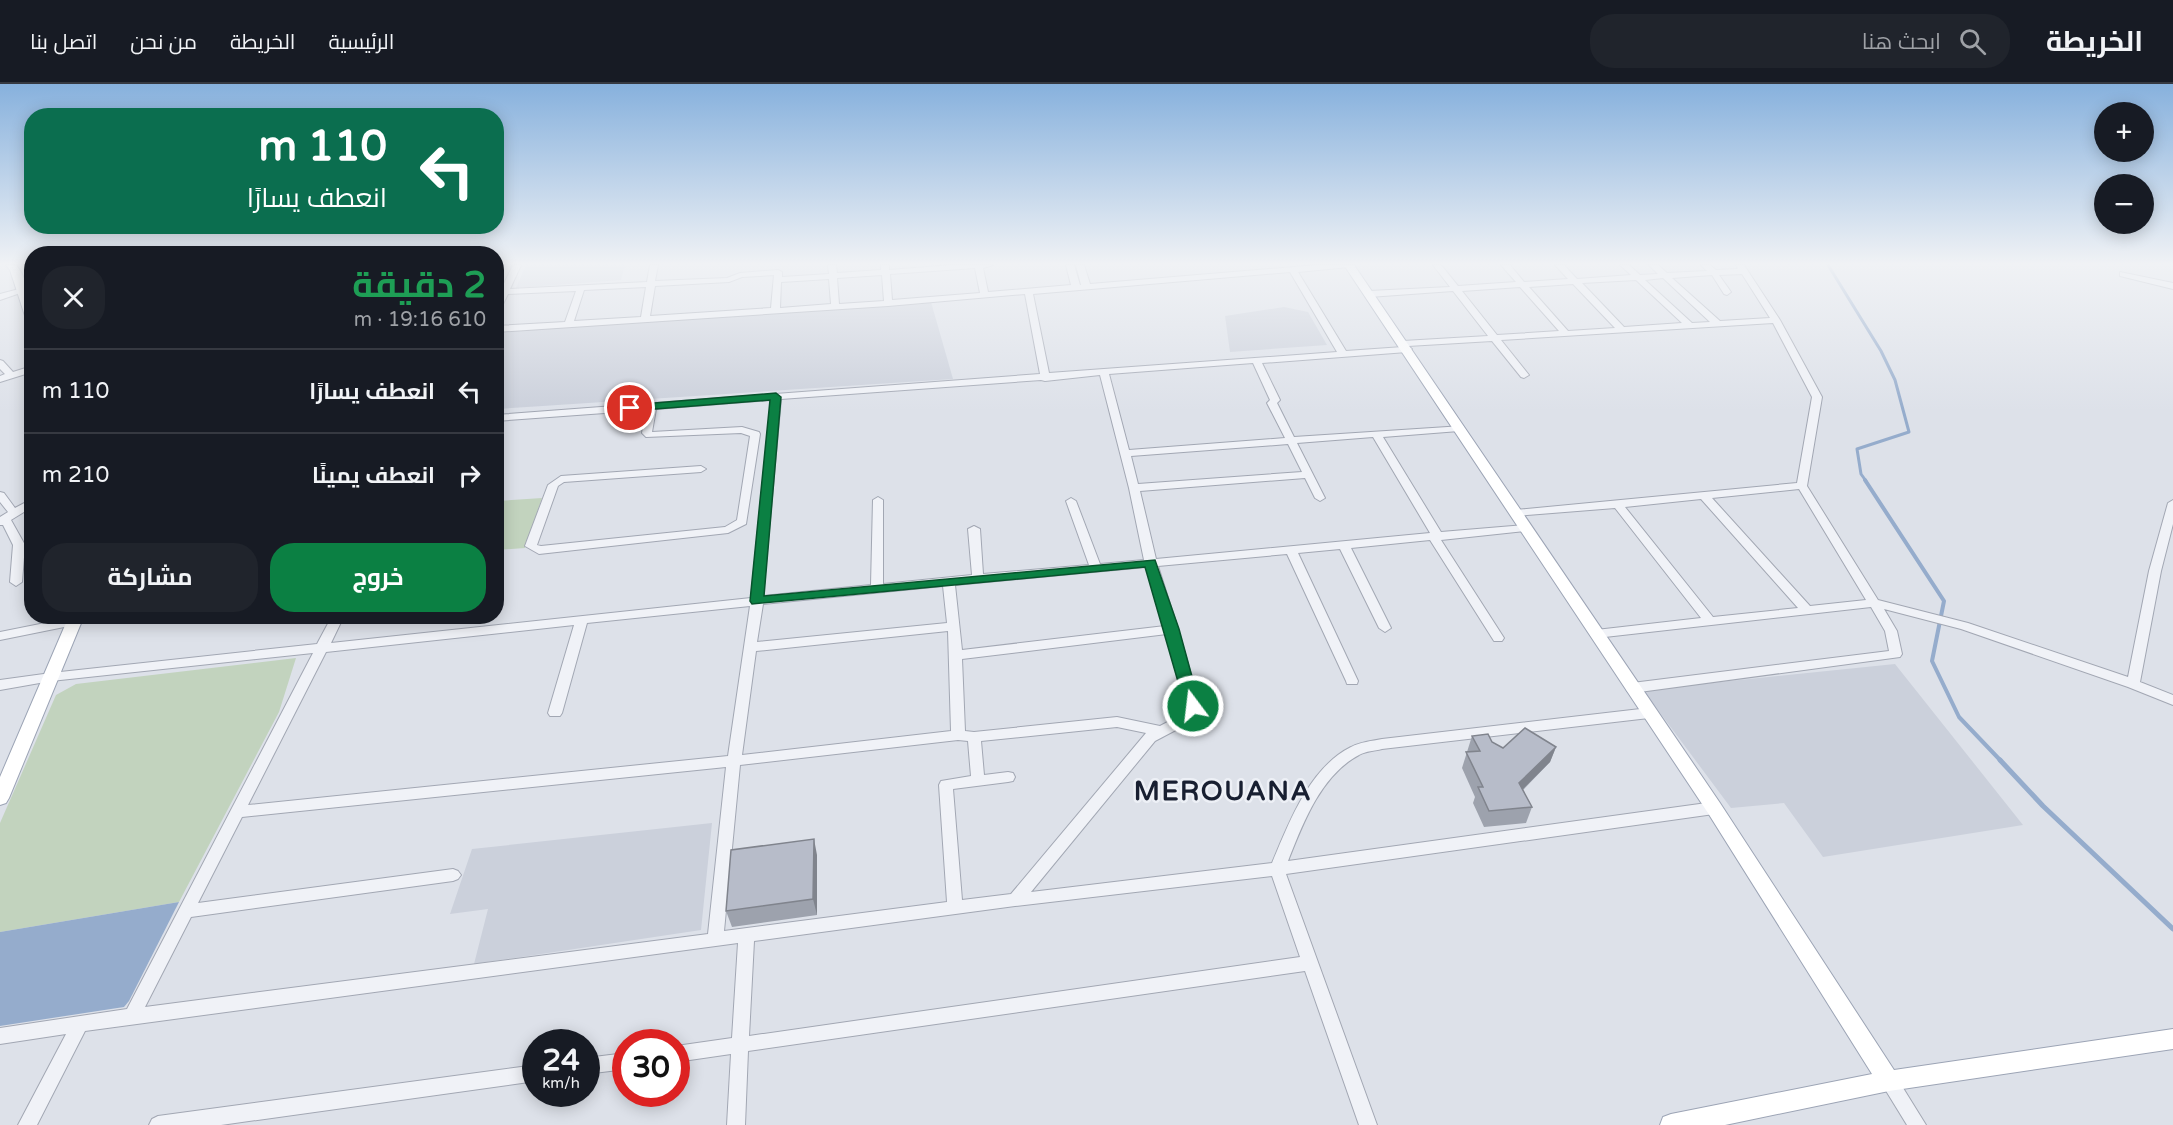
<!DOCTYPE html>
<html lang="ar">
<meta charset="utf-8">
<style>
body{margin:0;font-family:"Varela Round",Cairo,sans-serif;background:#20242c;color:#f1f3f6;direction:rtl;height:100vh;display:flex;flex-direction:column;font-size:22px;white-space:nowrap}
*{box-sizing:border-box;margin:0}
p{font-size:20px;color:#9ea1a6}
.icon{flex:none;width:33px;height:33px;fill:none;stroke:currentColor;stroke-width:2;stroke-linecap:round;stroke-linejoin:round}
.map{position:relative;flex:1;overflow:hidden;direction:ltr}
.details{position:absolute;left:24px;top:162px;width:480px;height:378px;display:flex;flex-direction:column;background:#171b24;border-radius:24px;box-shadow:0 3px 15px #0003;direction:rtl}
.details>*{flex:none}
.banner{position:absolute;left:24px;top:24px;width:480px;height:126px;border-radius:24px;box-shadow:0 3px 15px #0003;direction:rtl;background:#0b6e4f;color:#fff;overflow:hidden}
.tools{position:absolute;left:2094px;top:18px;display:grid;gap:12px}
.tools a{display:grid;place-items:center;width:60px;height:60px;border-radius:50%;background:#171b24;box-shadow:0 3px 15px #0003;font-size:30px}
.speed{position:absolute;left:522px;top:945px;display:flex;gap:12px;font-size:30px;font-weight:700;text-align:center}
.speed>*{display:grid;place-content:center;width:78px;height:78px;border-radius:50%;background:#171b24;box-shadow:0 3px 15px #0003;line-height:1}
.speed small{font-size:15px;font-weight:400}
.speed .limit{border:9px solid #d22;background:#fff;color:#111}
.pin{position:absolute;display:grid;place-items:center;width:51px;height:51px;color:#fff;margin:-26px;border:3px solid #fff;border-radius:50%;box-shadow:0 2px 6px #0007}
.me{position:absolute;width:66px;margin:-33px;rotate:345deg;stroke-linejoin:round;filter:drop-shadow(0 0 4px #0008)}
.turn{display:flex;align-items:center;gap:21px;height:126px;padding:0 18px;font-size:27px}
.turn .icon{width:78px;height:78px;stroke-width:2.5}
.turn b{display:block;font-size:42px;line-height:51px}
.round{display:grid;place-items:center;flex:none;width:63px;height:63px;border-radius:24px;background:#20242c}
.summary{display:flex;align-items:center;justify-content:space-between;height:102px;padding:0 18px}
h1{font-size:36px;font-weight:700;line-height:45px;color:#1e9e55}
.cta{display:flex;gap:12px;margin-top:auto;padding:12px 18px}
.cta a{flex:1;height:69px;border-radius:24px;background:#0b8043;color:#fff;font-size:24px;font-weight:700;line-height:69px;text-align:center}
.cta a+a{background:#20242c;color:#f1f3f6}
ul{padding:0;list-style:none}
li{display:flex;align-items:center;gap:18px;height:84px;padding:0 18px;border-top:2px solid #363941}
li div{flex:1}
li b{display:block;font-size:22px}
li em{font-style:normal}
header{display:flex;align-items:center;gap:36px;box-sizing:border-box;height:84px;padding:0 30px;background:#171b24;border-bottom:2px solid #363941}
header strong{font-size:28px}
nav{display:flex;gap:33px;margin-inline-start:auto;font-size:21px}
.search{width:420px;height:54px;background:#20242c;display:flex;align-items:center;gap:15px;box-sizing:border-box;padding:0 21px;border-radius:24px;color:#9ea1a6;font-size:22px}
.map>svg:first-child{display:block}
.built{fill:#cbd0db}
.green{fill:#c2d3be}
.water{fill:#95accc}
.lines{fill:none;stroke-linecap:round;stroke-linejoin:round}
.stream-far2{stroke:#95accc;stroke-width:3}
.stream-far1{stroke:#95accc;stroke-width:4}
.stream{stroke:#95accc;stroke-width:5}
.minor-casing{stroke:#a2a7b3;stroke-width:2}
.major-casing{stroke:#9ca4b5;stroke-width:2}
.minor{fill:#f0f2f7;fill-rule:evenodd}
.major{fill:#fff;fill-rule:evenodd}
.wall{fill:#9da2ad}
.shaded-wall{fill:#80848d}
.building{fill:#b7bcc9;stroke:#80848d;stroke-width:1.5}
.route{fill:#0b8043;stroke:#07532c;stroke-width:1.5}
.labels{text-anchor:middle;stroke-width:5;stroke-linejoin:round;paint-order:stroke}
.district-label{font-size:27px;font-weight:bold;letter-spacing:1.5px;fill:#181f31;stroke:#edf0f6}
</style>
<header>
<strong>الخريطة</strong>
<div class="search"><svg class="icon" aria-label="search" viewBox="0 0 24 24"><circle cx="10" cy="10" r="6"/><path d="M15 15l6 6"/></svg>ابحث هنا</div>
<nav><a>الرئيسية</a><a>الخريطة</a><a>من نحن</a><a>اتصل بنا</a></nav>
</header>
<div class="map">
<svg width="2173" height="1041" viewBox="0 0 2173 1041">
<rect width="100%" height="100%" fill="#dde1e9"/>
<path class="built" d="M526,181H625L621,196L516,204Z
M931,218L953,295L497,325V245Z
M1284,223L1308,228L1327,261L1230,268L1225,232Z
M1895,580L2023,741L1823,773L1784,719L1731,724L1643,606Z
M712,739L701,846L474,880L488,825L450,830L472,765Z"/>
<path class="green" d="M542,414L525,464L497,466V417Z
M296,574L279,628L179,818L0,848V739L56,611L76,600Z"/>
<path class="water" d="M179,818L129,917L124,923L0,942V848Z"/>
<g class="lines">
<path class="stream-far2" d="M1828,181L1881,267L1895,296L1909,348L1857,365L1861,390L1866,397"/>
<path class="stream-far1" d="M1865,396L1944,517L1932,577L1959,633L2001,677"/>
<path class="stream" d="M2000,676L2043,722L2173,845"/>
<defs>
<path id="minor" d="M513,181H521L510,205L647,198L650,181H658L655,197L727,194L740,189L778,186L782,188V193L829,190L828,181H836L837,189L881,186V181H889V186L952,181H993L983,184L988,208L1071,201L1066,181H1074L1080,201H1081L1076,181H1084L1090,200L1318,181H1353L1349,183L1298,188L1346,267L1403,263L1398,260L1403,257L1488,252L1453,207L1369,213L1365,210L1369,207L1450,203L1433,181H1441L1458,202L1516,198L1501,181H1510L1524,198L1568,195L1555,181H1564L1577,195L1631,191L1620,181H1629L1640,191L1658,190L1649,181H1658L1667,189L1707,187L1701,181H1710L1716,186L1738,185L1736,181H1744L1780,236L1822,313L1807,402L1878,516L1968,539L2128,593L2149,487L2168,419L2173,416V440L2161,487L2140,598L2173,611V621L2128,603L1961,545L1884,525L1897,547L1902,570L1900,573L1632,609L1627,607L1626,604L1627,601L1632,599L1889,567L1885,547L1871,523L1596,554L1592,553L1590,550L1596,546L1701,534L1615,424L1516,432L1511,429L1516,426L1797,399L1812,313L1773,239L1501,256L1529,291L1524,294L1521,293L1492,257L1408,262L1412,265L1407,268L1262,279L1280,316L1277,319L1294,353L1463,342L1464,344L1459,347L1383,353L1441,448L1525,441L1531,444L1525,447L1441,456L1504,554L1502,557H1494L1430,456L1351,464L1391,544L1385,548L1379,544L1340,465L1298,469L1358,597L1357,600H1347L1346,597L1287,470L1158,482L1178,545L1200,622L1191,638L1155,657L1031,808L1272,779C1289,739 1309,684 1351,663C1360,658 1372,657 1382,655L1649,624L1654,626L1656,629L1654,632L1649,634L1382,665C1375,667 1366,667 1359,671C1321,691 1303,739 1288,777L1714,718L1719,720L1721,724L1719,728L1714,730L1286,790L1377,1041H1359L1305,887L748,967L745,1041H727L731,970L676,978V962L732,954L738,859L85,947L37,1041H18L66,950L0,960V944L127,925L313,569L51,597L0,606V596L51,589L317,560L332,532H344L331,559L751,514L771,316L656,325L652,348L742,343L759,348L760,350L746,440L728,449L539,470L525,462L548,401L561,392L701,382L706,385L701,388L564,398L558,402L537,461L541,462L725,443L737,436L750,352L741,349L646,353L642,349L646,326L496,337V331L1040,290L1025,210L888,222L496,248V242L565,238L576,207L508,210L500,226L496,228V216ZM975,184L980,209L892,216L890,190ZM1290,188L1337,268L1049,289L1033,210ZM1742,190L1770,234L1720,237L1672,194L1712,191L1724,210L1727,211L1731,208L1719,191ZM774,191L771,224L650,232L655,202L729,198L742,193ZM882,191L884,217L839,220L837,194ZM1663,194L1710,238L1692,239L1645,196ZM829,195L831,220L780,224L781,198ZM1636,196L1682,239L1624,243L1582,199ZM1573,200L1615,244L1568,247L1529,203ZM646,203L641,233L574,237L584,206ZM1520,203L1559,247L1497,251L1462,207ZM1253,279L1270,316L1267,319L1285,354L1129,366L1109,290ZM1100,291L1129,404L1144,476L1100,480L1076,417L1071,414L1066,417L1089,481L983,490L980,445L974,442L968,445L972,491L883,500V416L878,413L873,416L871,501L763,512L781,315L1041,296L1045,297ZM1373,353L1430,449L1156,475L1140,407L1305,394L1315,414L1320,417L1325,414L1297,359ZM1288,360L1302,388L1138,400L1131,372ZM1799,405L1866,516L1810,522L1712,414ZM1701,415L1798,524L1713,533L1625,423ZM1146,483L1165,542L962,566L955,501ZM943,502L947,539L757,558L763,520ZM750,522L728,672L248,721L326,568L574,541L548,629L550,632H560L562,629L587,539ZM948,547L951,647L742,671L756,567ZM1167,550L1186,622L1181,631L1160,642L1117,633L974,648L965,647L962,575ZM1117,643L1146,649L1011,810L962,816L953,705L1008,698L1013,697L1015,693L1013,689L1008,688L984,691L981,657ZM958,656L968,657L971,692L941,697L939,701L947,818L724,847L740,681ZM726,683L708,850L145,923L191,833L453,797L458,795L461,791L458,787L453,785L198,819L242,733ZM1272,792L1300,873L749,952L754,857L1015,822Z
M2120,188L2173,199V205L2120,192Z
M19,205L26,207L0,216V210Z
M0,276L3,277L13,288L32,282V288L0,298V292L5,290L0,285Z
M0,408L4,409L15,424L32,415V423L11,436L25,461L22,498L16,502L10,498L13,461L3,441H0V433L8,428L0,418Z
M75,533L79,534L81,537L79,540L0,556V548Z
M626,969V985L586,990V974Z
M536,981V997L221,1041H149L152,1035L158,1032Z
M1889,989L1895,991L1926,1041H1907L1880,997L1883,991Z"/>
<path id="major" d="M6,181H16C29,197 32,222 32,241L27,238L10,186Z
M1344,181H1354L1720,719L1894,986L2173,945V965L1889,1007L1725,1041H1660L1663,1033L1671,1030L1872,990L1708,729Z
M69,532H84L9,714L6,719L0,721V693Z"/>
</defs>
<use href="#minor" class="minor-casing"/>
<use href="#major" class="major-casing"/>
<use href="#minor" class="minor"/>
<use href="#major" class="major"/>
</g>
<path class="wall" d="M1472,652L1492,658L1503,664L1556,663L1550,678L1523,706L1532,723L1526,739L1484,743L1473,719L1475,713L1462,684Z
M817,771V831L732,843L726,827Z"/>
<path class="shaded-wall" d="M1556,663L1550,678L1514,714L1519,699Z
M814,755L817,771V831L813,815Z"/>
<path class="building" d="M1525,644L1556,663L1519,699L1532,723L1489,727L1478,703H1483L1466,668L1480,667L1472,652L1488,650L1492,658L1503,664Z
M814,755L813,815L726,827L731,766Z"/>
<linearGradient id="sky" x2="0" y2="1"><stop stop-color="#87b1dd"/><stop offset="0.55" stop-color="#f0f2f5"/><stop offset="1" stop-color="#f0f2f5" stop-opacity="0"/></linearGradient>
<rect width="2173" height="327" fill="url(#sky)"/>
<path class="route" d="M776,309L781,313L764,512L1155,476L1179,545L1200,622L1198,626H1187L1185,622L1145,483L752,520L750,517L770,316L630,327L624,324L630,321Z"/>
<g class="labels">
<g class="district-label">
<text x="1223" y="716">MEROUANA</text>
</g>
</g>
</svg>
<div class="tools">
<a>+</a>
<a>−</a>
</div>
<div class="speed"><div>24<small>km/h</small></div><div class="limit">30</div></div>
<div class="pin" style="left:630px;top:324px;background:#d93025"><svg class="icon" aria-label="arrive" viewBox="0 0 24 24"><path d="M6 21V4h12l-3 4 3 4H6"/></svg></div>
<svg class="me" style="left:1193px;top:622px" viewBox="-20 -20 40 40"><circle r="17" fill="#0b8043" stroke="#fff" stroke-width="3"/><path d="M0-11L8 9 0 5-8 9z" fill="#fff"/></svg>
<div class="banner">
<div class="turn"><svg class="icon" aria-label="left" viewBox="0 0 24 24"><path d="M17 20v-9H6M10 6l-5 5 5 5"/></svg><div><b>110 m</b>انعطف يسارًا</div></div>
</div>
<section class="details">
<div class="summary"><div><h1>2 دقيقة</h1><p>610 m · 19:16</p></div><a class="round"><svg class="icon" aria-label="close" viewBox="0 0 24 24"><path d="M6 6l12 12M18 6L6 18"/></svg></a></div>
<ul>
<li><svg class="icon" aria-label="left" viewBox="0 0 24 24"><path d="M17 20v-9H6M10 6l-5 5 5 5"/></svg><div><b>انعطف يسارًا</b></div><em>110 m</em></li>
<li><svg class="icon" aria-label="right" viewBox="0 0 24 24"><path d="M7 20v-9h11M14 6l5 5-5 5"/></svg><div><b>انعطف يمينًا</b></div><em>210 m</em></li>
</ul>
<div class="cta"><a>خروج</a><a>مشاركة</a></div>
</section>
</div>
